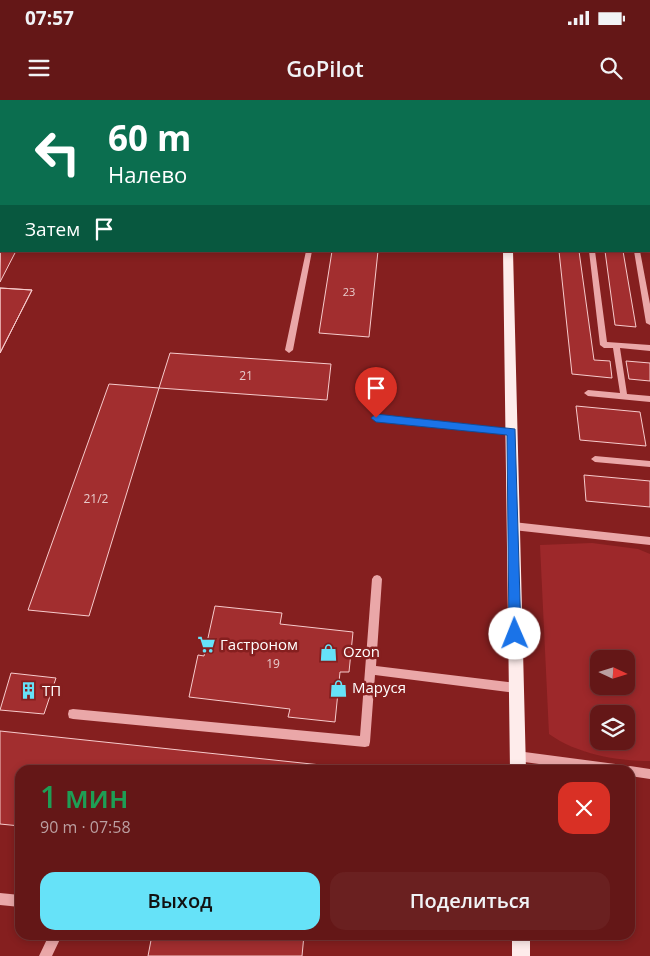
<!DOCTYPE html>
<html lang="ru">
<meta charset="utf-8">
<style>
body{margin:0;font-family:"Open Sans",sans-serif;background:#6a2020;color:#f1f3f6;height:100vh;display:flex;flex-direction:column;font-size:19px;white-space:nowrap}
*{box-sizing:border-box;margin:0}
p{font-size:16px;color:#bb9fa1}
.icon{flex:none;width:28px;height:28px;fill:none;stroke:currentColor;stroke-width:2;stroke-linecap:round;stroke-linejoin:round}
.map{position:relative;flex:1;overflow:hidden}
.details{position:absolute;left:15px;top:665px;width:620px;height:175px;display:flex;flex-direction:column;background:#641717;border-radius:15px;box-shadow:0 2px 8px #0003,0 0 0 1px #783636}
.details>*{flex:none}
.hud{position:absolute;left:0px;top:0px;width:650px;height:152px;box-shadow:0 2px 8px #0003,0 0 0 1px #783636;background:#0b6e4f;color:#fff;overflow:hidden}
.needle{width:32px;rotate:94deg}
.controls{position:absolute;left:590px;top:550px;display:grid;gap:10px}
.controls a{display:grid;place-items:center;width:45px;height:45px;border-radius:10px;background:#641717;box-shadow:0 2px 8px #0003,0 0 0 1px #783636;font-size:25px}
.pin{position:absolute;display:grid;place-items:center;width:42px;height:42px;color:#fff;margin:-51px -21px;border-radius:50% 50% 50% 0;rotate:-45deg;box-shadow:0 0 5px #0007}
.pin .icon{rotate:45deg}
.me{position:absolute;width:55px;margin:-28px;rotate:359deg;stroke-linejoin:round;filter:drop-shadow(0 0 4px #0008)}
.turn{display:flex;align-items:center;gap:18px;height:105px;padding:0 25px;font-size:22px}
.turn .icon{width:65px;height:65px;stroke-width:2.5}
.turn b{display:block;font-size:35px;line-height:42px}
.then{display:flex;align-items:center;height:48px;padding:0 25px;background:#0003;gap:10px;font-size:19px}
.round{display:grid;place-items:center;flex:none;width:52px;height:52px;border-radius:15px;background:#6a2020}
.head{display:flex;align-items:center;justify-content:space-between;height:85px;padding:0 25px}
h1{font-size:30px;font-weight:600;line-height:38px;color:#1e9e55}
.action{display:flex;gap:10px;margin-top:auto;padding:10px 25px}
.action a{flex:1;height:58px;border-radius:15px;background:#66e2f8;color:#111;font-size:20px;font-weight:600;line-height:58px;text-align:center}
.action a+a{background:#6a2020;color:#f1f3f6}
.status{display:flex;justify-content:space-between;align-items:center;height:35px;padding:0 25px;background:#641717;direction:ltr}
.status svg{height:14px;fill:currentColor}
header{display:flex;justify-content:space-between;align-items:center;height:65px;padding:0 25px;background:#641717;font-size:22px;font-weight:600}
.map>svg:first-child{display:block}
.green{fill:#9d282a;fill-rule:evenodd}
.building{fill:#a22e2f;stroke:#f7cbcc}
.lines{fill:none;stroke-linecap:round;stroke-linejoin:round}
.minor{fill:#eaa7a8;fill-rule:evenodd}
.major{fill:#feeceb;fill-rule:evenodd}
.route{fill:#1a73e8;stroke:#114b97}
.labels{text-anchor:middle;stroke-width:5;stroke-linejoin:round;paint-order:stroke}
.far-number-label{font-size:11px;fill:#e8cbcb}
.number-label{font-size:12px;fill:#e8cbcb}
.poi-label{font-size:15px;fill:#fff;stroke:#851f1f;text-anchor:start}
</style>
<div class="status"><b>07:57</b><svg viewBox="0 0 49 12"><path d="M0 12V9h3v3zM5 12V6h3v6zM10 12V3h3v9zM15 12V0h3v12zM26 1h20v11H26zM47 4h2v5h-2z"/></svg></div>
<header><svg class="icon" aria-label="menu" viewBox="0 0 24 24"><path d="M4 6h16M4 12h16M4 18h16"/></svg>GoPilot<svg class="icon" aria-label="search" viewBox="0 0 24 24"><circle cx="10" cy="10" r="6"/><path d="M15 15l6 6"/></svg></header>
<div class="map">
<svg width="650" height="856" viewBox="0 0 650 856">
<rect width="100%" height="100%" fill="#851f1f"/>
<path class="green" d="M592,443L638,449L650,454V661C616,661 577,654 549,634L540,445ZM599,559H626V586H599ZM599,614H626V641H599Z"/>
<path class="building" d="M1,8V58L0,9Z
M1,115V151H16L0,182Z
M332,151H378L369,237L319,233Z
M559,151H579L594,260L610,261L612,278L572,274Z
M605,151H623L636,227L615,225Z
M0,188L32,190L0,253Z
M0,188L32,190L0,253Z
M170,253L331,264L327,300L159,288Z
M626,261L650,263V281L629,279Z
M109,284L159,288L89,516L28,510Z
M576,306L640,312L646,346L580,340Z
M584,375L650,381V407L586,401Z
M215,506L282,513L280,524L353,532L349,572H340L335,622L288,617L290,609L189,597L198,555L204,556Z
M11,573L56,578L44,614L0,610Z
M0,631L321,665V670H20V726L0,724Z
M152,835H304L302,856H148Z"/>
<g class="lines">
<path class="minor" d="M649,10H650V14H649Z
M649,48H650V52H649Z
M649,96H650V100H649Z
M306,151H312L293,250L289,253L285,250Z
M589,151H595L607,242L650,245V251L620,248L627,294L650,296V302L588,296L584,293L588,290L620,293L613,248H604L600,245Z
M634,151H640L650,204V225L646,223Z
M376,315L512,329L516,332L512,335L376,321L372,318Z
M595,356L650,361V367L595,362L591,359Z
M513,422L650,437V445L513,430L510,429L509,426L510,423Z
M377,475L380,476L382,479L376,566L516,583L520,585L521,588L520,591L516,593L375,575L370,642L369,646L365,647L73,619L69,618L68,614L69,610L73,609L360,636L372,479L374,476Z
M517,651L623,665L627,667L630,666L650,669V679L630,676V670H583L517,661L513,660L512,656L513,652Z
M0,793L20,795V807L0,805Z
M49,835H62L52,856H39Z"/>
<path class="major" d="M502,0H510V1H502Z
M503,151H513L526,670H510Z
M512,835H530V856H512Z"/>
</g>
<path class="route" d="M376,314L515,329L521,534L520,538L515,540L511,538L509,534L507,335L376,322L371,318Z"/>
<defs>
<symbol id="supermarket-bare" viewBox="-9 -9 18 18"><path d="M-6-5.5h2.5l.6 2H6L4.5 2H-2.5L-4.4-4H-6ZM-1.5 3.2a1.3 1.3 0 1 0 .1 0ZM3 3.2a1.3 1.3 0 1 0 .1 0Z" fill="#66e2f8" stroke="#851f1f" stroke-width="2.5" paint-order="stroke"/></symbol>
<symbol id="shop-bare" viewBox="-9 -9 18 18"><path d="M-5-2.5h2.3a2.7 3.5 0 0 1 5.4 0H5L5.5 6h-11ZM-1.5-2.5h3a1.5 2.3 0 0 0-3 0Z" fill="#66e2f8" stroke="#851f1f" stroke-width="2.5" paint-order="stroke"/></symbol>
<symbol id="building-bare" viewBox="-9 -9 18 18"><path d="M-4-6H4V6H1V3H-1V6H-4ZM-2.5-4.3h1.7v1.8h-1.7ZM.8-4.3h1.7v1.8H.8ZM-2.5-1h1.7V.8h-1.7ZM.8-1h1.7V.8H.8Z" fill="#66e2f8" stroke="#851f1f" stroke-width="2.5" paint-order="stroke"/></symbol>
</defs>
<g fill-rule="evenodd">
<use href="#supermarket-bare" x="194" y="532" width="25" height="25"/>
<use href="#shop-bare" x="316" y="540" width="25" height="25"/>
<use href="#shop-bare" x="326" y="576" width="25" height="25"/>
<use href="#building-bare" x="16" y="578" width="25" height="25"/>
</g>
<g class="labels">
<g class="far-number-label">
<text x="349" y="196">23</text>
</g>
<g class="number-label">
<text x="246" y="280">21</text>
<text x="96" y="403">21/2</text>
<text x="273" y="568">19</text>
</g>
<g class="poi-label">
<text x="220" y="550">Гастроном</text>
<text x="343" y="557">Ozon</text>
<text x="352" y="593">Маруся</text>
<text x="42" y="596">ТП</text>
</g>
</g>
</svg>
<div class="controls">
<a><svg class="needle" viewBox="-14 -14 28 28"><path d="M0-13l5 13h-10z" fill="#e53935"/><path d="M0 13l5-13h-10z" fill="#bb9fa1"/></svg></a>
<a><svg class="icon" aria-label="layers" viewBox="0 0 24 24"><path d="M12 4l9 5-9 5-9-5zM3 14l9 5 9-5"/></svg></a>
</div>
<div class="pin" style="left:376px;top:318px;background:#d93025"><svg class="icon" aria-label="arrive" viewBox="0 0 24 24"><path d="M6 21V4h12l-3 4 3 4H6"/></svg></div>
<svg class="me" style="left:515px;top:534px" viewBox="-20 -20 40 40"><circle r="19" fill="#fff"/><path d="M0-13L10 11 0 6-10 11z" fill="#1a73e8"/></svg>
<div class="hud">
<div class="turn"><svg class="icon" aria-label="left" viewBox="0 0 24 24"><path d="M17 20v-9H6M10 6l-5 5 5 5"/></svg><div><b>60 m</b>Налево</div></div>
<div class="then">Затем<svg class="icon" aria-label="arrive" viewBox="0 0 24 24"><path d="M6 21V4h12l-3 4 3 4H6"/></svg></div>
</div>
<section class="details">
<div class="head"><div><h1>1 мин</h1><p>90 m · 07:58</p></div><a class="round" style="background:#d93025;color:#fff"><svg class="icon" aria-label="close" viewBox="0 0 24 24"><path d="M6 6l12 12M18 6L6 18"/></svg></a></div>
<div class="action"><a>Выход</a><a>Поделиться</a></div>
</section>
</div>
